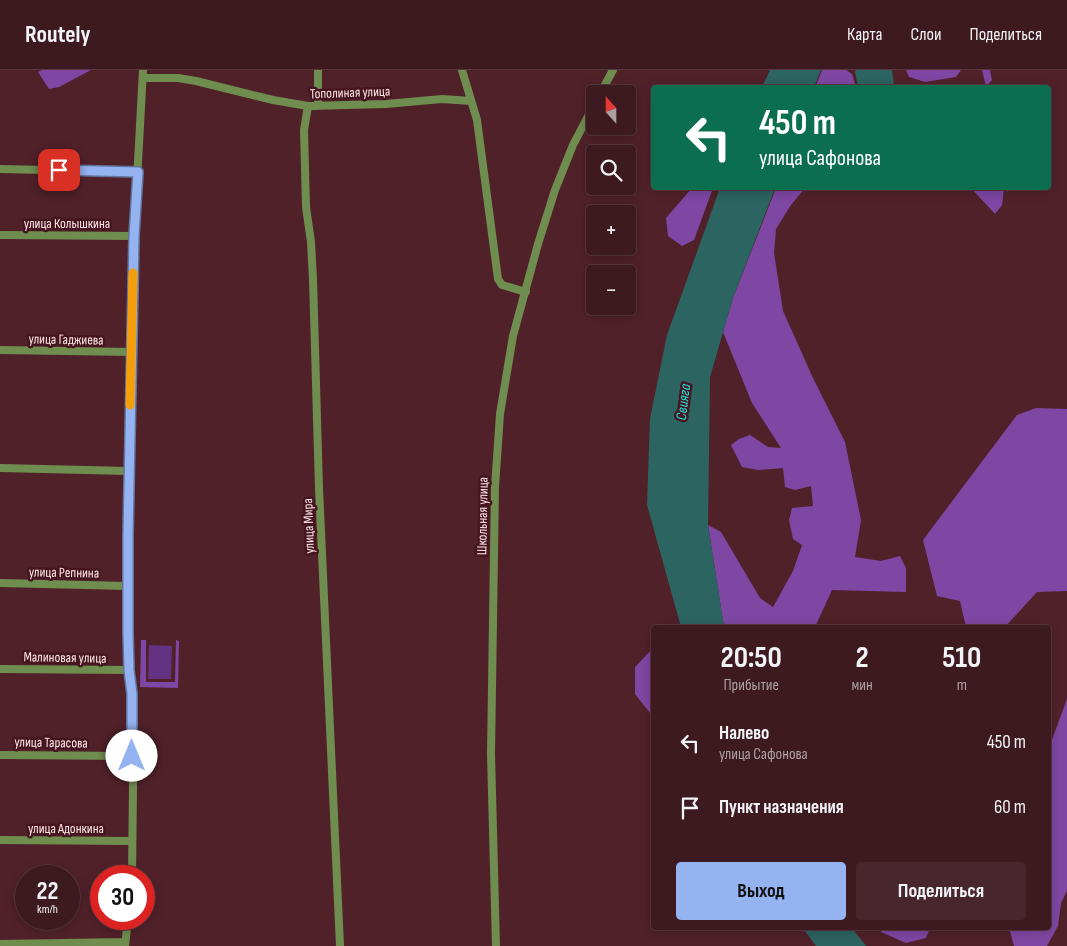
<!DOCTYPE html>
<html lang="ru">
<meta charset="utf-8">
<style>
body{margin:0;font-family:"Sofia Sans Condensed",sans-serif;background:#48262d;color:#f1f3f6;height:100vh;display:flex;flex-direction:column;font-size:19px;white-space:nowrap}
*{box-sizing:border-box;margin:0}
p{font-size:16px;color:#ada0a5}
.icon{flex:none;width:28px;height:28px;fill:none;stroke:currentColor;stroke-width:2;stroke-linecap:round;stroke-linejoin:round}
.map{position:relative;flex:1;overflow:hidden}
.sheet{position:absolute;left:651px;top:555px;width:400px;height:305px;display:flex;flex-direction:column;background:#3d1920;border-radius:5px;box-shadow:0 2px 12px #0003,0 0 0 1px #56383e}
.sheet>*{flex:none}
.top-card{position:absolute;left:651px;top:15px;width:400px;height:105px;border-radius:5px;box-shadow:0 2px 12px #0003,0 0 0 1px #56383e;background:#0b6e4f;color:#fff;overflow:hidden}
.needle{width:32px;rotate:339deg}
.controls{position:absolute;left:586px;top:15px;display:grid;gap:10px}
.controls a{display:grid;place-items:center;width:50px;height:50px;border-radius:5px;background:#3d1920;box-shadow:0 2px 12px #0003,0 0 0 1px #56383e;font-size:25px}
.speed{position:absolute;left:15px;top:795px;display:flex;gap:10px;font-size:25px;font-weight:700;text-align:center}
.speed>*{display:grid;place-content:center;width:65px;height:65px;border-radius:50%;background:#3d1920;box-shadow:0 2px 12px #0003,0 0 0 1px #56383e;line-height:1}
.speed small{font-size:12px;font-weight:400}
.speed .limit{border:8px solid #d22;background:#fff;color:#111}
.pin{position:absolute;display:grid;place-items:center;width:42px;height:42px;color:#fff;margin:-21px;border-radius:10px;box-shadow:0 2px 8px #0006}
.me{position:absolute;width:55px;margin:-28px;rotate:0deg;stroke-linejoin:round;filter:drop-shadow(0 0 4px #0008)}
.turn{display:flex;align-items:center;gap:18px;height:105px;padding:0 25px;font-size:22px}
.turn .icon{width:65px;height:65px;stroke-width:2.5}
.turn b{display:block;font-size:35px;line-height:42px}
.eta{display:flex;justify-content:space-evenly;align-items:center;height:85px;text-align:center}
.eta b{font-size:30px;font-weight:700;line-height:35px}
.primary-button{display:flex;gap:10px;margin-top:auto;padding:10px 25px}
.primary-button a{flex:1;height:58px;border-radius:5px;background:#95b2f1;color:#111;font-size:20px;font-weight:700;line-height:58px;text-align:center}
.primary-button a+a{background:#48262d;color:#f1f3f6}
ul{padding:0;list-style:none}
li{display:flex;align-items:center;gap:15px;height:65px;padding:0 25px}
li div{flex:1}
li b{display:block;font-size:19px}
li em{font-style:normal}
header{display:flex;align-items:center;gap:30px;box-sizing:border-box;height:70px;padding:0 25px;background:#3d1920;border-bottom:1px solid #56383e}
header strong{font-size:24px}
nav{display:flex;gap:28px;margin-inline-start:auto;font-size:18px}
.map>svg:first-child{display:block}
.green{fill:#633282}
.forest{fill:#7e47a3}
.water{fill:#2c6461}
.lines{fill:none;stroke-linecap:round;stroke-linejoin:round}
.street{stroke:#6f8d4f;stroke-width:8}
.route-casing{stroke:#61749d;stroke-width:12}
.route{stroke:#95b2f1;stroke-width:9}
.slow{stroke:#f59e0b;stroke-width:9}
.labels{text-anchor:middle;stroke-width:5;stroke-linejoin:round;paint-order:stroke}
.street-label{font-size:14px;fill:#fee4e7;stroke:#451620}
.water-label{font-size:15px;font-style:italic;fill:#1ce9e1;stroke:#451620}
</style>
<header>
<strong>Routely</strong>
<nav><a>Карта</a><a>Слои</a><a>Поделиться</a></nav>
</header>
<div class="map">
<svg width="1067" height="876" viewBox="0 0 1067 876">
<rect width="100%" height="100%" fill="#51212a"/>
<path class="green" d="M149,575L172,576L171,609H148Z"/>
<path class="forest" d="M42,0H91L59,17L49,19L38,2Z
M822,0H846L852,4L856,17L815,18Z
M906,0H961L956,7L925,12L909,7Z
M982,0H990L992,10L986,17Z
M692,118H713L694,170L682,176L668,166L666,148Z
M776,118H805L791,135L776,159L774,183L783,241L813,308L845,372L861,450L855,487L881,491L900,486L906,498V522L832,520L815,557H724L708,455L721,462L760,528L773,537L793,501L802,475L793,469L789,450L792,438L813,436L811,416L795,420L785,417L783,398L758,400L742,397L731,375L739,369L750,365L768,377L781,378L752,333L723,262L733,228Z
M971,118H1004L1002,135L995,144Z
M1036,338L1067,339V521L1037,522L1005,557H966L960,531L937,526L923,470L1017,345Z
M141,570H146V612H175L176,570L179,571L178,618L140,617Z
M654,577V648L635,624V597Z
M1067,629V821L1061,833L1058,856L1047,876H1014L1009,858H1049V688L1050,675Z
M882,858H930L926,868L906,873L881,862Z"/>
<path class="water" d="M770,0H821L814,17H762Z
M856,0H892L894,15L897,17H858L855,2Z
M720,118H775L733,228L710,307L708,455L724,557H681L647,435L650,349L667,265Z
M803,858H852L866,876H816Z"/>
<g class="lines">
<path class="street" d="M462,0L477,50L498,209L502,215L526,222
M143,8H178L196,11L273,30L308,36L386,34L442,29L471,31
M600,24L613,0
M308,36L304,60L306,137L311,172L313,209L319,418L340,876
M318,36V0
M0,99L138,102
M0,165L134,166
M0,280L131,282
M0,398L129,401
M0,513L128,516
M0,599L129,600
M0,685L132,686
M0,770L132,771
M132,806L133,717L132,624L129,600L128,466L134,166L143,0
M0,874L125,872
M125,876L128,849
M496,876L491,684L495,417L500,344L513,266L538,174L555,120L573,75L595,33"/>
</g>
<g class="lines">
<defs>
<path id="route" d="M59,100L138,102L134,166L128,466V562L129,600L132,624V686"/>
</defs>
<use href="#route" class="route-casing"/>
<use href="#route" class="route"/>
<path class="slow" d="M130,335L133,203"/>
</g>
<g class="labels">
<g class="street-label">
<text transform="translate(350 22) rotate(-2)" y="5">Тополиная улица</text>
<text x="67" y="158">улица Колышкина</text>
<text transform="translate(66 269) rotate(1)" y="5">улица Гаджиева</text>
<text transform="translate(482 446) rotate(-89)" y="5">Школьная улица</text>
<text transform="translate(308 456) rotate(-92)" y="5">улица Мира</text>
<text transform="translate(64 502) rotate(1)" y="5">улица Репнина</text>
<text transform="translate(65 587) rotate(1)" y="5">Малиновая улица</text>
<text transform="translate(51 672) rotate(1)" y="5">улица Тарасова</text>
<text x="66" y="763">улица Адонкина</text>
</g>
<g class="water-label">
<text transform="translate(683 332) rotate(-83)" y="5">Свияга</text>
</g>
</g>
</svg>
<div class="controls">
<a><svg class="needle" viewBox="-14 -14 28 28"><path d="M0-13l5 13h-10z" fill="#e53935"/><path d="M0 13l5-13h-10z" fill="#ada0a5"/></svg></a>
<a><svg class="icon" aria-label="search" viewBox="0 0 24 24"><circle cx="10" cy="10" r="6"/><path d="M15 15l6 6"/></svg></a>
<a>+</a>
<a>−</a>
</div>
<div class="speed"><div>22<small>km/h</small></div><div class="limit">30</div></div>
<div class="pin" style="left:59px;top:100px;background:#d93025"><svg class="icon" aria-label="arrive" viewBox="0 0 24 24"><path d="M6 21V4h12l-3 4 3 4H6"/></svg></div>
<svg class="me" style="left:132px;top:686px" viewBox="-20 -20 40 40"><circle r="19" fill="#fff"/><path d="M0-13L10 11 0 6-10 11z" fill="#95b2f1"/></svg>
<div class="top-card">
<div class="turn"><svg class="icon" aria-label="left" viewBox="0 0 24 24"><path d="M17 20v-9H6M10 6l-5 5 5 5"/></svg><div><b>450 m</b>улица Сафонова</div></div>
</div>
<section class="sheet">
<div class="eta">
<div><b>20:50</b><p>Прибытие</p></div>
<div><b>2</b><p>мин</p></div>
<div><b>510</b><p>m</p></div>
</div>
<ul>
<li><svg class="icon" aria-label="left" viewBox="0 0 24 24"><path d="M17 20v-9H6M10 6l-5 5 5 5"/></svg><div><b>Налево</b><p>улица Сафонова</p></div><em>450 m</em></li>
<li><svg class="icon" aria-label="arrive" viewBox="0 0 24 24"><path d="M6 21V4h12l-3 4 3 4H6"/></svg><div><b>Пункт назначения</b></div><em>60 m</em></li>
</ul>
<div class="primary-button"><a>Выход</a><a>Поделиться</a></div>
</section>
</div>
